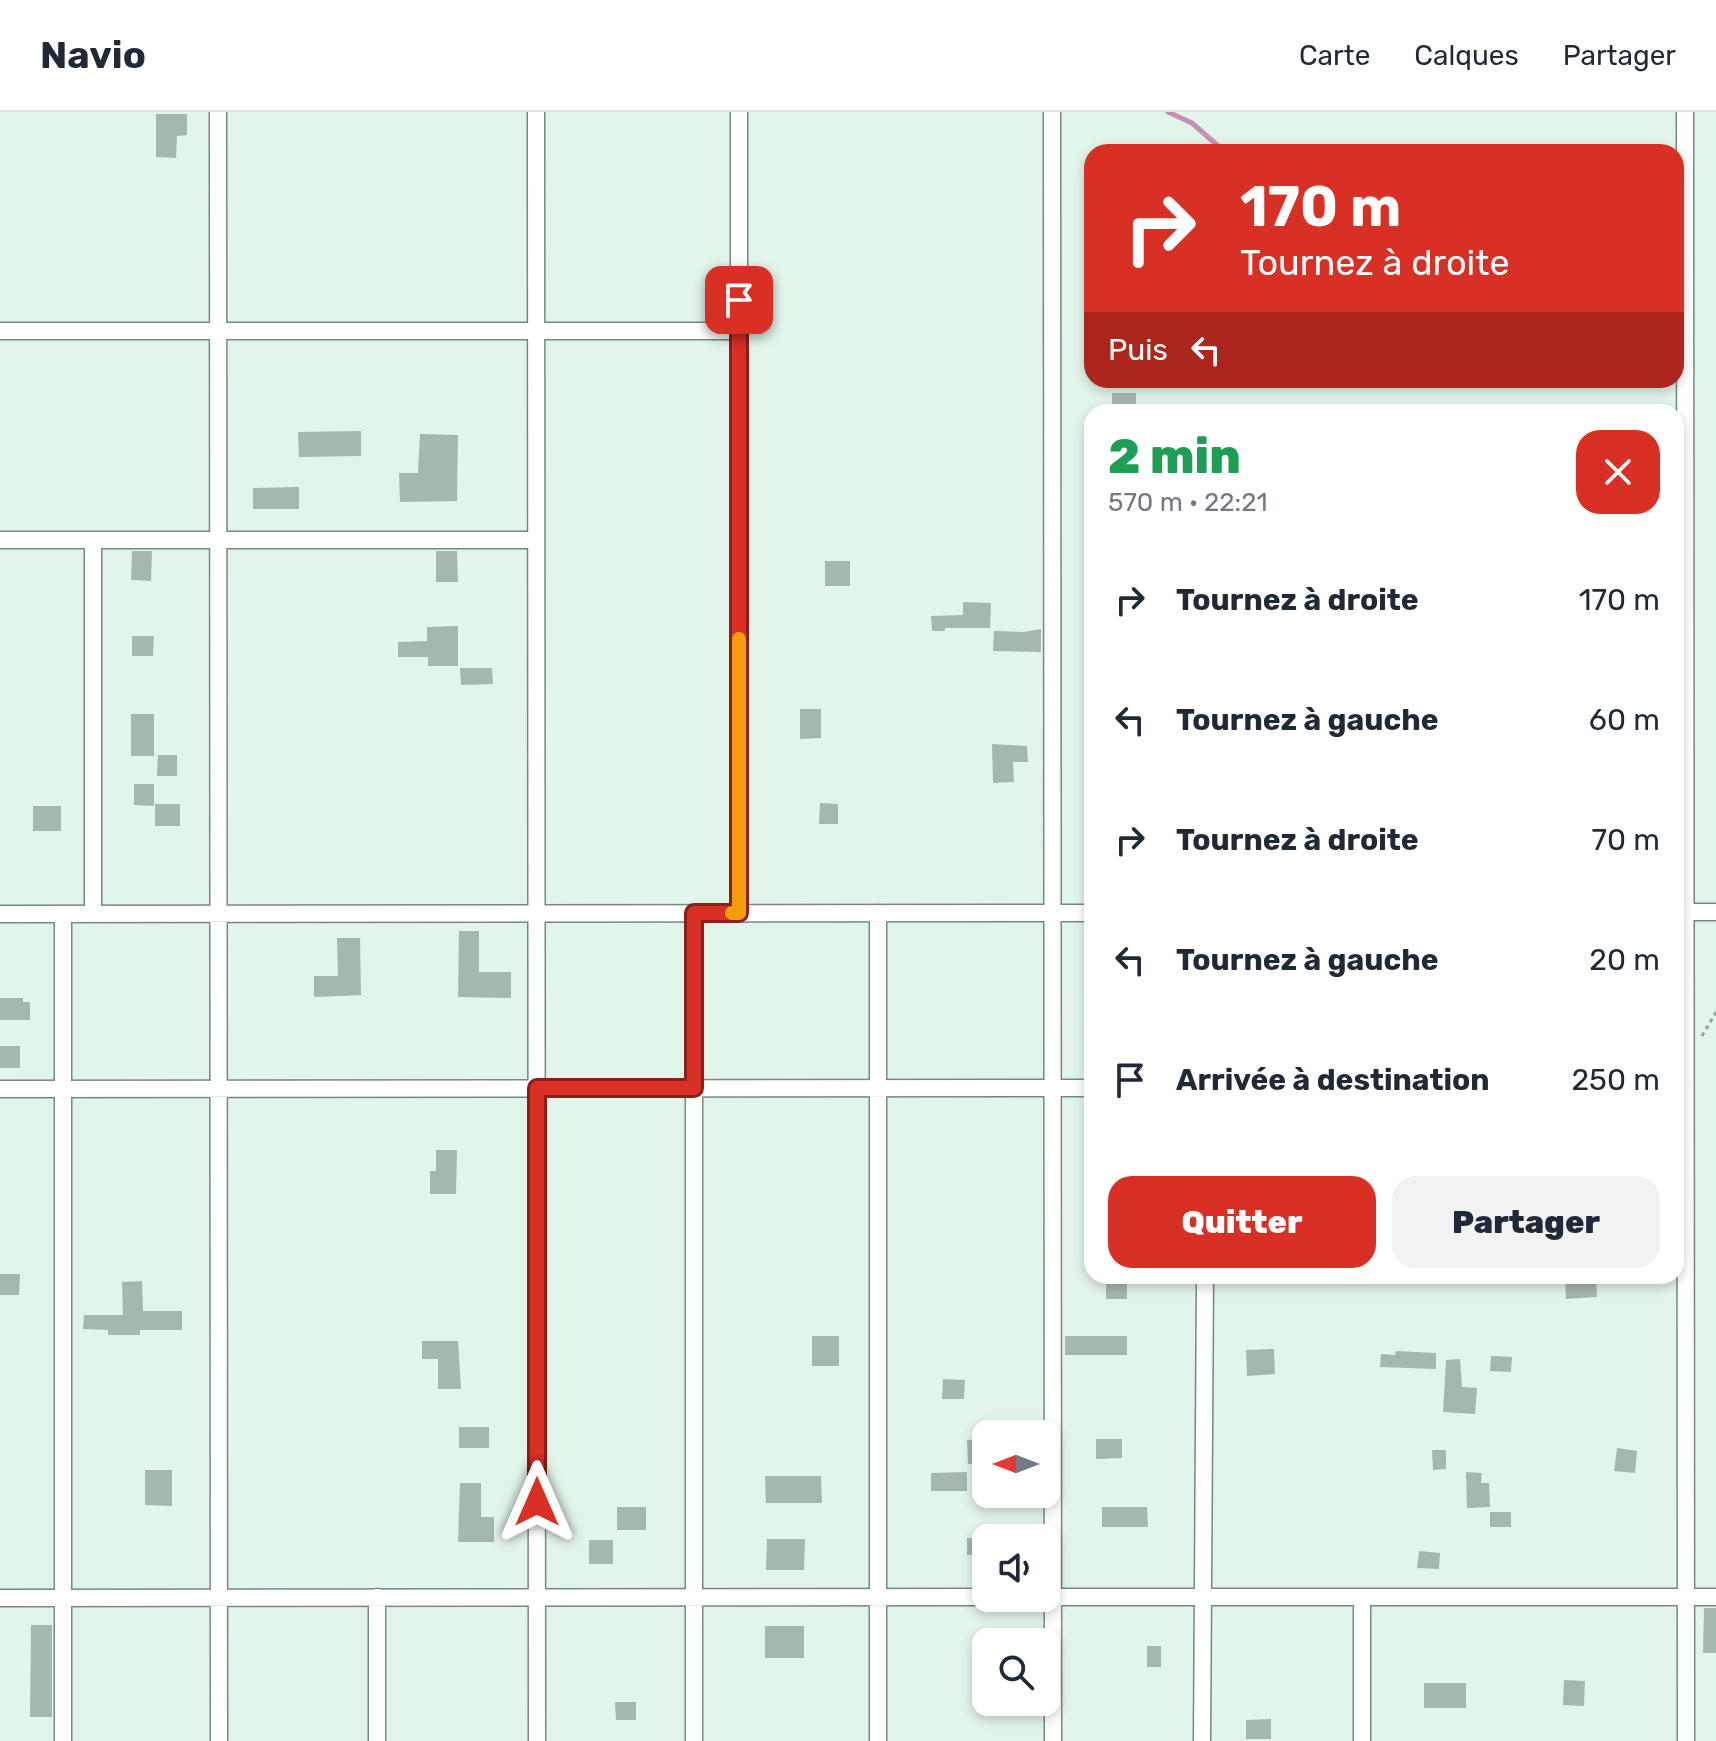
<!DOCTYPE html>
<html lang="fr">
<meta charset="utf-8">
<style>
body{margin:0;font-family:Rubik,sans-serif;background:#f2f2f3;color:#1f2937;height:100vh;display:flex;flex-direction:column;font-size:30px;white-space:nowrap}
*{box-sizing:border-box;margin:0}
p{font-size:26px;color:#747a83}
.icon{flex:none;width:44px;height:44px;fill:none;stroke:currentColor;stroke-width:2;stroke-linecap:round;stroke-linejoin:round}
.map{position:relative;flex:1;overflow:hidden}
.panel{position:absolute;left:1084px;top:292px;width:600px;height:880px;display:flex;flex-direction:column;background:#fff;border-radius:24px;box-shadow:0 4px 12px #0003}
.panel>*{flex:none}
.guide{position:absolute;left:1084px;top:32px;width:600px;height:244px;border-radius:24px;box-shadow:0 4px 12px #0003;background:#d93025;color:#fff;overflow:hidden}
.needle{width:52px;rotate:270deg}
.buttons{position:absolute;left:972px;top:1308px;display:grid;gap:16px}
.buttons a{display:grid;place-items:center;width:88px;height:88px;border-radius:16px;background:#fff;box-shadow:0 4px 12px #0003;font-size:40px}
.pin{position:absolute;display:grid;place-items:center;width:68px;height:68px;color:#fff;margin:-34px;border-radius:16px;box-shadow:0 4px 12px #0006}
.me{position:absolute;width:88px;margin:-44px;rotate:0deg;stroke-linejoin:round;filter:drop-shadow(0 0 6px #0008)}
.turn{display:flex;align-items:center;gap:28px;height:168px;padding:0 24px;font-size:36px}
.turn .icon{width:104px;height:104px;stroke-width:2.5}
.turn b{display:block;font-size:56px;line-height:68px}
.then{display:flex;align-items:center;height:76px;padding:0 24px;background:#0003;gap:16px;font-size:30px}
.round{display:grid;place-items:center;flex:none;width:84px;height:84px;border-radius:24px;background:#f2f2f3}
.summary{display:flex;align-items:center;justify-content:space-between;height:136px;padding:0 24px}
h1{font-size:48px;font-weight:800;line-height:60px;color:#1e9e55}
.cta{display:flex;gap:16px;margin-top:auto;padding:16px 24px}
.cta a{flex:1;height:92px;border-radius:24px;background:#d93025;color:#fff;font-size:32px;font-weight:800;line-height:92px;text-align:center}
.cta a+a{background:#f2f2f3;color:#1f2937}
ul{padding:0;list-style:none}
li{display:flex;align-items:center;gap:24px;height:120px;padding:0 24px}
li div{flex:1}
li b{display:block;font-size:30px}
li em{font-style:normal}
header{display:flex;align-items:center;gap:48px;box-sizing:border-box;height:112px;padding:0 40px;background:#fff;border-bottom:2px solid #e0e1e3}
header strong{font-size:38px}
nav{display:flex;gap:44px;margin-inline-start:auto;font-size:28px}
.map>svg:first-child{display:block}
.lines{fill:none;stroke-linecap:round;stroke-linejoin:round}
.stream{stroke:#c790b3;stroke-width:5}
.building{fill:#a5b8ae}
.minor-casing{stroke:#76897f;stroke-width:19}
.path{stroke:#95a59c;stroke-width:3;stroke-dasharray:4 4;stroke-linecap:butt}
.minor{stroke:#fff;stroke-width:16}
.route-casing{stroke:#8d1f18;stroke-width:20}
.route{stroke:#d93025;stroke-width:14}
.slow{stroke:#f59e0b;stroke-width:14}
</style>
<header>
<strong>Navio</strong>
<nav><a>Carte</a><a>Calques</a><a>Partager</a></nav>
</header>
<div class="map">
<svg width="1716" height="1629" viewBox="0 0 1716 1629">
<rect width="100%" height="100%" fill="#e1f5ea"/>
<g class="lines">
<path class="stream" d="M1168,0L1192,11L1225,40"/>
</g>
<path class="building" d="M156,2H187V23L177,24L176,46L156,45Z
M1112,281H1136V300H1112Z
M361,319V344L299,345L298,320Z
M420,322L458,323L457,389L400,390L399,361H418Z
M299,375V397H253V376Z
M132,439H152L151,469L131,468Z
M436,439H457L458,470H436Z
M825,449H850V474H825Z
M963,490L991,491L990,516H945V519H932L931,504L963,503Z
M458,514V554H428V545H398V530L427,529V515Z
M1041,517V540L993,539L994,519L1024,520Z
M132,524H154L153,544H132Z
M460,556H492L493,572L461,573Z
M800,597H821V626L800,627Z
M131,602H154V644H131Z
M992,632L1027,634L1028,650H1013L1014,670L993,671Z
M158,643H177V664H157Z
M134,672H154V694L134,693Z
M820,691L838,692V712H819Z
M155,692H180V714H155Z
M33,694H61V719H33Z
M459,819H479V860H511V886L458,885Z
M337,826H360L361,883L314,885V864H338Z
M0,886H23V890H30V908H0Z
M0,934H20V956H0Z
M436,1038H457L456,1082H430V1059H436Z
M0,1162H20L19,1183H0Z
M1106,1164H1127V1187H1106Z
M1587,1164H1596L1597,1185L1566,1187L1565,1166Z
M142,1169L143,1199H182V1218H140V1223H108V1218L83,1217L84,1203H123L122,1170Z
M812,1224H839V1254H812Z
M1065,1224H1127V1243H1065Z
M422,1229H458L461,1277H438V1247H422Z
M1274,1237L1275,1262L1247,1264L1246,1238Z
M1396,1239L1436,1241V1257L1380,1255L1381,1242L1395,1243Z
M1491,1244L1512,1245L1511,1260L1490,1259Z
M1460,1247L1462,1275L1477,1276L1475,1302L1443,1300L1446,1248Z
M943,1267L965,1268L964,1287H942Z
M459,1315H489V1336H459Z
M986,1327V1352H968L967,1328Z
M1096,1327H1122V1346L1096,1347Z
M1617,1336L1637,1339L1635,1361L1614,1359Z
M1432,1338H1446V1357L1433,1358Z
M145,1358H172V1394L145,1393Z
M967,1360V1379H931V1361Z
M1466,1360L1482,1361L1481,1371H1489L1490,1395L1467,1396Z
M765,1364H821L822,1391H766Z
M460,1371H481V1405H494V1430H458Z
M617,1395H646V1418H617Z
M1102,1395H1147L1148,1415H1102Z
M1490,1400H1511V1415H1490Z
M967,1426H986V1443H967Z
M767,1427H805L804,1458H766Z
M589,1428H613V1452H589Z
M1419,1439L1440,1441L1439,1457L1417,1456Z
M1704,1496H1716V1541H1703Z
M31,1513H52V1605H30Z
M765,1514H804V1546H765Z
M1147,1534H1161V1555H1147Z
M1564,1568L1585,1569L1584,1594L1563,1593Z
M1424,1571H1466V1596H1424Z
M615,1590H636V1608H616Z
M1271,1607V1627H1246V1608Z"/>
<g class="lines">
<defs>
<path id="minor" d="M218,0L219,1629
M536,0L537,1629
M739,0V801
M1685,0L1686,1629
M1052,2L1053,1629
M0,219H739
M0,428H536
M93,428V801
M1678,800H1716
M694,801V1629
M878,801V1629
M0,802L1092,801
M63,802V1629
M0,977L1092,976
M377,1485V1629
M1046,1485H1716
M0,1486L986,1485
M1202,1629L1205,1164
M1362,1629V1485"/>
</defs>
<use href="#minor" class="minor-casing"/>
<path class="path" d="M1702,924L1716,900"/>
<use href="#minor" class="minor"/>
</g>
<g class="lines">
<defs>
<path id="route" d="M537,1390V976H694V801H739V188"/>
</defs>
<use href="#route" class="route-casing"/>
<use href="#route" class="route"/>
<path class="slow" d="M732,801H739V527"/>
</g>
</svg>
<div class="buttons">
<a><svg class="needle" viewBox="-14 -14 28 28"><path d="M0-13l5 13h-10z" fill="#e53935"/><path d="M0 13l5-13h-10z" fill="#747a83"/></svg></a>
<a><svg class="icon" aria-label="sound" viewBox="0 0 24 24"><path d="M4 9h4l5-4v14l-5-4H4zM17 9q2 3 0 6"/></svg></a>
<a><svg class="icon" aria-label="search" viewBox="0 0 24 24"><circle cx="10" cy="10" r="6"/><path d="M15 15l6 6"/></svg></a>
</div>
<div class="pin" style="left:739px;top:188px;background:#d93025"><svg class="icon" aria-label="arrive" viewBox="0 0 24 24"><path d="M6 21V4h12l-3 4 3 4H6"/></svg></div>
<svg class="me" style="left:537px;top:1390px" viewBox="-20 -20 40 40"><path d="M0-17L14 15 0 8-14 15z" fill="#d93025" stroke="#fff" stroke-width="4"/></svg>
<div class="guide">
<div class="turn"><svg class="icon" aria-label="right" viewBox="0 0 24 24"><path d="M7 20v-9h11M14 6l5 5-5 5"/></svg><div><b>170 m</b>Tournez à droite</div></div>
<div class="then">Puis<svg class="icon" aria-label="left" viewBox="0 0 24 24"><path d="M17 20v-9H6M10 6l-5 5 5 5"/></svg></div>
</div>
<section class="panel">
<div class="summary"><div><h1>2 min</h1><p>570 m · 22:21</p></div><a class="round" style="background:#d93025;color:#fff"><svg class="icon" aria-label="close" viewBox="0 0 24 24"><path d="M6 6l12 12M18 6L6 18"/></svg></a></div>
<ul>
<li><svg class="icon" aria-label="right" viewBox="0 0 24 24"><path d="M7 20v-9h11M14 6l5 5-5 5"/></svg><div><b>Tournez à droite</b></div><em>170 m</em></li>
<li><svg class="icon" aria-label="left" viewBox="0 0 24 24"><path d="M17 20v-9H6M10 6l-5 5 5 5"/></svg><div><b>Tournez à gauche</b></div><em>60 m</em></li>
<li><svg class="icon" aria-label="right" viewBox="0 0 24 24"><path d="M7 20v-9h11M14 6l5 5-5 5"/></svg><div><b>Tournez à droite</b></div><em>70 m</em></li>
<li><svg class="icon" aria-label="left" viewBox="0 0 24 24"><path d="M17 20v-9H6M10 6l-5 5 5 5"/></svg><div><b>Tournez à gauche</b></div><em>20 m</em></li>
<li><svg class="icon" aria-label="arrive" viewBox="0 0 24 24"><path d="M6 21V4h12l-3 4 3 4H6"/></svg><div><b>Arrivée à destination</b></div><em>250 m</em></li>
</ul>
<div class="cta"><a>Quitter</a><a>Partager</a></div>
</section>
</div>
